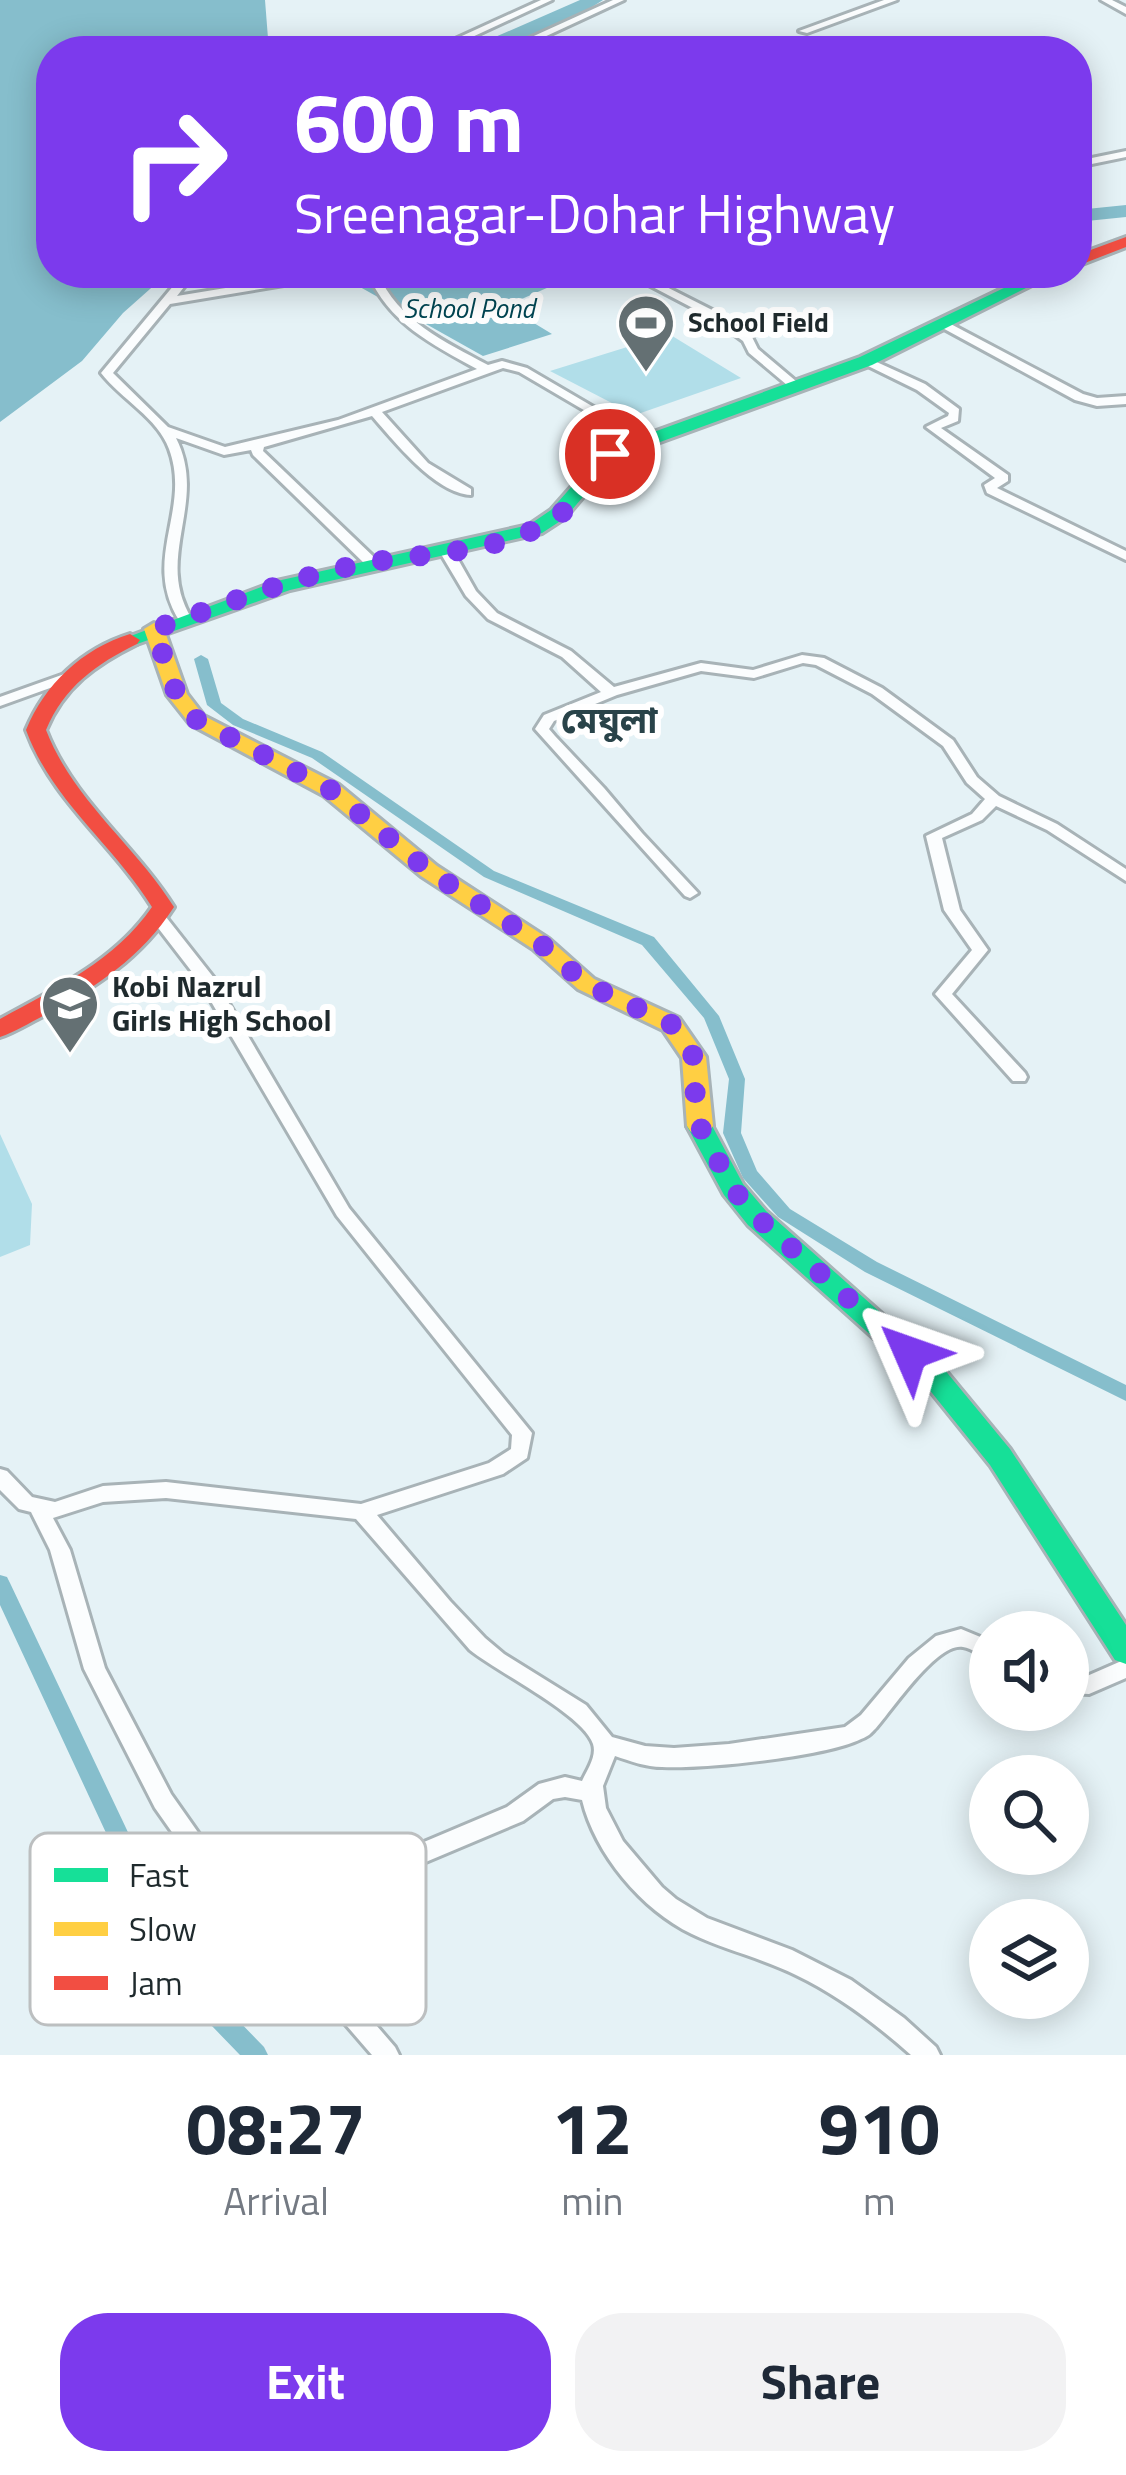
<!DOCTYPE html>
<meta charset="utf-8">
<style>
body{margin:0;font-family:"Titillium Web","Noto Sans Bengali",sans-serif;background:#f2f2f3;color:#1f2937;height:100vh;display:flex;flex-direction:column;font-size:45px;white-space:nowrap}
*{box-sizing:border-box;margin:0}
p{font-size:39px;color:#747a83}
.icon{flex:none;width:66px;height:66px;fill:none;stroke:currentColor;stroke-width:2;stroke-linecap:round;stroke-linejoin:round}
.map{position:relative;height:2055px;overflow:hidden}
.panel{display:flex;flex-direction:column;background:#fff;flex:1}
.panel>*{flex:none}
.guide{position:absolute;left:36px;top:36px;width:1056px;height:252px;border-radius:48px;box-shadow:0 6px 30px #0003;background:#7c3aed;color:#fff;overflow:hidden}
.fabs{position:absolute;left:969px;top:1611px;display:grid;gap:24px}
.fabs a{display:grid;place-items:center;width:120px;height:120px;border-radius:50%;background:#fff;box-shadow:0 6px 30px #0003;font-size:60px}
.pin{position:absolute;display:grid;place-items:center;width:102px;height:102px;color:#fff;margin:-51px;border:6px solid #fff;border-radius:50%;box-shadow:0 3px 12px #0007}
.me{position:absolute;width:132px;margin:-66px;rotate:313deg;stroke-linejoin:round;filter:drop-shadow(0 0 9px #0008)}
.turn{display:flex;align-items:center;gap:42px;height:252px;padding:0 60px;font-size:54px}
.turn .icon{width:156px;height:156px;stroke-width:2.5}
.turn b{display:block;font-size:84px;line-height:102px}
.eta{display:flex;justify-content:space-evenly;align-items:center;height:204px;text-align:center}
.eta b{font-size:72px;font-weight:700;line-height:84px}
.action{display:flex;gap:24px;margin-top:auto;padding:24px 60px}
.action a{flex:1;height:138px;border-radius:48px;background:#7c3aed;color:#fff;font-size:48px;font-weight:700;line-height:138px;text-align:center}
.action a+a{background:#f2f2f3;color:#1f2937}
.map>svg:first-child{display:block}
.green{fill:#b1dee9}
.water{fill:#86becc}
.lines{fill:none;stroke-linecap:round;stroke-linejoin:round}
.canal{fill:#86becc;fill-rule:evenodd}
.river{fill:#86becc;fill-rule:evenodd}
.street-casing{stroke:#a8b3b7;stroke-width:6}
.fast-casing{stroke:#a8b3b7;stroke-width:6}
.slow-casing{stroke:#a8b3b7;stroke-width:6}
.jam-casing{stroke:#a8b3b7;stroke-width:6}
.street{fill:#fbfdfe;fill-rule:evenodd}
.fast{fill:#16e098;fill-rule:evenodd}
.slow{fill:#ffcf43;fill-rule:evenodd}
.jam{fill:#f24e42;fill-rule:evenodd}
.route{stroke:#7c3aed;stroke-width:21;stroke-dasharray:0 37.8}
.labels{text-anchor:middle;stroke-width:12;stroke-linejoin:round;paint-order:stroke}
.far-water-label{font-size:27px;font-style:italic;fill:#004552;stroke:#fff}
.far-poi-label{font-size:27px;font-weight:bold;fill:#1f2a2d;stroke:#fff;text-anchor:start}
.poi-label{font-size:30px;font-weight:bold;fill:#1f2a2d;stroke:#fff;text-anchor:start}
.quarter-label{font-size:36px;font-weight:bold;fill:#294349;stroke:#fff}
.key{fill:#fff;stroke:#bcbfc0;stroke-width:3}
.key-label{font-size:33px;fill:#1f2a2d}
</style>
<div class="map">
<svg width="1126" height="2055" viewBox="0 0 1126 2055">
<rect width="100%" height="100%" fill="#e5f2f6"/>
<path class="green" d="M669,334L741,378L635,415L550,371Z
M0,1134L32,1204L30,1245L0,1257Z"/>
<path class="water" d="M0,0H265L269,51H51V273H168L123,313L82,361L0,422Z
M580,0H603C563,26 511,51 463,51Z
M406,273H581L506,306L552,334L483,356L360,287Z"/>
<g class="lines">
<path class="canal" d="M201,655L208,659L221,703L243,719L322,752L494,871L654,937L719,1016L745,1079L741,1133L757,1171L790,1209L877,1262L1126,1385V1401L865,1272L778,1217L743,1178L723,1133L729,1079L704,1018L642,945L484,877L312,758L233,725L207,705L194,659Z
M0,1575L7,1577L10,1583L197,1978L264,2047L268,2055H240L181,1994L0,1605Z"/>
<path class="river" d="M1126,205V217L1077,222V210Z"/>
<defs>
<path id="street" d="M541,0H552L442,51H429Z
M613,0H624L514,51H501Z
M884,0H897L807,33L799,31Z
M1101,0H1112L1126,7V14Z
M1126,151V157L1077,167V161Z
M184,273H195L177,296L318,273H343L338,276L170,304L113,373L168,427L225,447L338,420L477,369C433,345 387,322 368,273H378C397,320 445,342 488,365L502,361L527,368L650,440L644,444L640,443L519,372L503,368L382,412L428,463L471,489V495C435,493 395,442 372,416L264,447L263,451L376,559V565H366L253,455L251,450L224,455L176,438C209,503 153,557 192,619L190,622H180C140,559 192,511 169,449C158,418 121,399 101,373Z
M626,273H639L718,313L752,337L758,349L803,387L793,390L749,353L743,341L710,317Z
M937,321H945L1083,394L1097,398L1126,396V404L1097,406L1075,400L937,325Z
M862,359H870L925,384L959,409L958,421L941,428L1008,475V481L997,488L1126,551V560L987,493L984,485L995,478L926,427L948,416L949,413L917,390L862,363Z
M448,550L455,554L476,591L497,613L571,651L614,687L701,663L753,670L802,655L824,658L882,688L953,740L977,777L999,796L1057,824L1126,869V881L1047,830L996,806L982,820L942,838L960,910L988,950L952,994L1025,1073L1027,1077L1025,1081H1013L935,994L972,950L944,910L926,836L972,814L985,799L967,783L943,746L872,694L816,665L803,663L754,678L701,671L617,695L554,721L549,729L555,736L604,788L642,833L698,893L690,898L685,896L535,729L544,715L601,692L562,657L488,619L466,596L441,554Z
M70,672L77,676L75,679L0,706V697Z
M160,915L166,917L214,978L349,1208L532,1433L527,1458L503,1474L377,1515L450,1601L485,1638L504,1654L586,1705L612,1737L645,1746L674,1748L729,1744L845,1727L861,1715L909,1658L936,1636L961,1629L990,1641V1661C982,1657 972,1648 963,1647C937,1642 892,1710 876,1728C870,1734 869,1736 861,1739C825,1757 703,1769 662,1767C646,1767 630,1761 615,1756L603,1786L606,1808L623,1841L662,1887L676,1899L707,1918L792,1950L851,1980L904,2018L936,2047L940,2055H911C876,2024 838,1995 796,1975C762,1958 725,1950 692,1934C642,1910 595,1854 582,1800L565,1797L553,1799L523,1821L383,1880L295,1931L395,2047L399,2055H372L270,1937L200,1872L155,1808L84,1669L50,1550L31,1512L19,1509L0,1490V1469L7,1471L32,1497L55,1502L103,1486L166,1482L361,1504L489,1463L511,1449L512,1435L337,1216L199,981L152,920ZM166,1498L356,1519L470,1650C497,1672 583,1714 593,1744C597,1756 587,1770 582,1781L565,1777L539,1784L507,1807L367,1866L280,1916L216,1858L171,1794L105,1668L70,1550L53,1518L103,1502Z
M1126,1659V1678L1089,1694L1068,1693V1675L1087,1676Z"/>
<path id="fast" d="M1035,273H1056L872,365L616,458L565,518L542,533L290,590L137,644H123L120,640L277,581L529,525L551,510L604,450L860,357Z
M700,1117L709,1120L743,1184L766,1211L944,1369L1010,1449L1126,1625V1664L1115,1660L990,1465L924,1383L748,1225L724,1195L687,1126Z"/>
<path id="slow" d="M154,623L164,629L187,694L204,716L339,785L437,866L549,939L594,979L679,1018L706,1057L713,1126L709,1132H691L687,1126L682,1058L663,1030L578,989L533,949L421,876L323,795L190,724L167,695L144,629Z"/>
<path id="jam" d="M1126,237V247L1077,266V255Z
M130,634L140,640L137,644C96,664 64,687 46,730C73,800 135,845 174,907C141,958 96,987 43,1016C29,1023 15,1032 0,1037V1019C56,988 115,961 152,907C113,844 52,801 26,730C45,684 82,649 130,634Z"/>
</defs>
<use href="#street" class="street-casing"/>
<use href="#fast" class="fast-casing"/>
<use href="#slow" class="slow-casing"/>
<use href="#jam" class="jam-casing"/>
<use href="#street" class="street"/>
<use href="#fast" class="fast"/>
<use href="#slow" class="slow"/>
<use href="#jam" class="jam"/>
</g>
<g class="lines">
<path class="route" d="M610,454C578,475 577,507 551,521C496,553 434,552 373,562C300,574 224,605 154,629L177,695L197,720L331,790L429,871L541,944L586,984L671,1024L694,1057L696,1119L733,1189L758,1218L910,1353"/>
</g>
<defs>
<symbol id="stadium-pin" viewBox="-11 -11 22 30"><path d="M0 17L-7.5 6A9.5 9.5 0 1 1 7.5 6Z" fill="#647073" stroke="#fff"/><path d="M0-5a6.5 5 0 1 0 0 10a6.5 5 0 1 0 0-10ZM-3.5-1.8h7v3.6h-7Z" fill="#fff"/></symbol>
<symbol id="school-pin" viewBox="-11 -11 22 30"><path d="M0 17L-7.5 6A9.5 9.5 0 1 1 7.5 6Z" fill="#647073" stroke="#fff"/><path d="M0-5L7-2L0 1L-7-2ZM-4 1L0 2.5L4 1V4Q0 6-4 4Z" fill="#fff"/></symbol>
</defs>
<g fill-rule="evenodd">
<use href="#stadium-pin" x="613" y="290" width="66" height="90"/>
<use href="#school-pin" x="37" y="971" width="66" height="90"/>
</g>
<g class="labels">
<g class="far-water-label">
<text x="469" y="318">School Pond</text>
</g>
<g class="far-poi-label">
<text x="688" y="332">School Field</text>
</g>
<g class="poi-label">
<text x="112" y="997">Kobi Nazrul<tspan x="112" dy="34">Girls High School</tspan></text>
</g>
<g class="quarter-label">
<text x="609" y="733">মেঘুলা</text>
</g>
</g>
<rect x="30" y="1833" width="396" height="192" rx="18" class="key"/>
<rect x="54" y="1868" width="54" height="14" fill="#16e098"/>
<rect x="54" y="1922" width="54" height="14" fill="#ffcf43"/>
<rect x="54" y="1976" width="54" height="14" fill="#f24e42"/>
<g class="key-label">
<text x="129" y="1887">Fast</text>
<text x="129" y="1941">Slow</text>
<text x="129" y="1995">Jam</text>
</g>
</svg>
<div class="fabs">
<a><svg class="icon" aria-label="sound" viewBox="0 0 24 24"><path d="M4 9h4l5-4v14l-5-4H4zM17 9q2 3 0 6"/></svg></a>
<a><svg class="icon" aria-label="search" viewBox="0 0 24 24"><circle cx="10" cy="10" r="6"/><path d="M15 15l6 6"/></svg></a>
<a><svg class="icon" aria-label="layers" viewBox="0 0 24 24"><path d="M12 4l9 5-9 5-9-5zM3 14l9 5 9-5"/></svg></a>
</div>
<div class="pin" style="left:610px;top:454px;background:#d93025"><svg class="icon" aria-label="arrive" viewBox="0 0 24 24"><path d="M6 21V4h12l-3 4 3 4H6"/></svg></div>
<svg class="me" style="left:910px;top:1353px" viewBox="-20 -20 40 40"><path d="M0-17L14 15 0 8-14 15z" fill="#7c3aed" stroke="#fff" stroke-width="4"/></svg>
<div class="guide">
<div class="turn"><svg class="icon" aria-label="right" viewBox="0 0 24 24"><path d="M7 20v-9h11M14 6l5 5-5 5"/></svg><div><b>600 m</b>Sreenagar-Dohar Highway</div></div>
</div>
</div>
<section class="panel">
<div class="eta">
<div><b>08:27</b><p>Arrival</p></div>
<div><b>12</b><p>min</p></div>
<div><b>910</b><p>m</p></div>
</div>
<div class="action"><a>Exit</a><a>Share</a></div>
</section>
